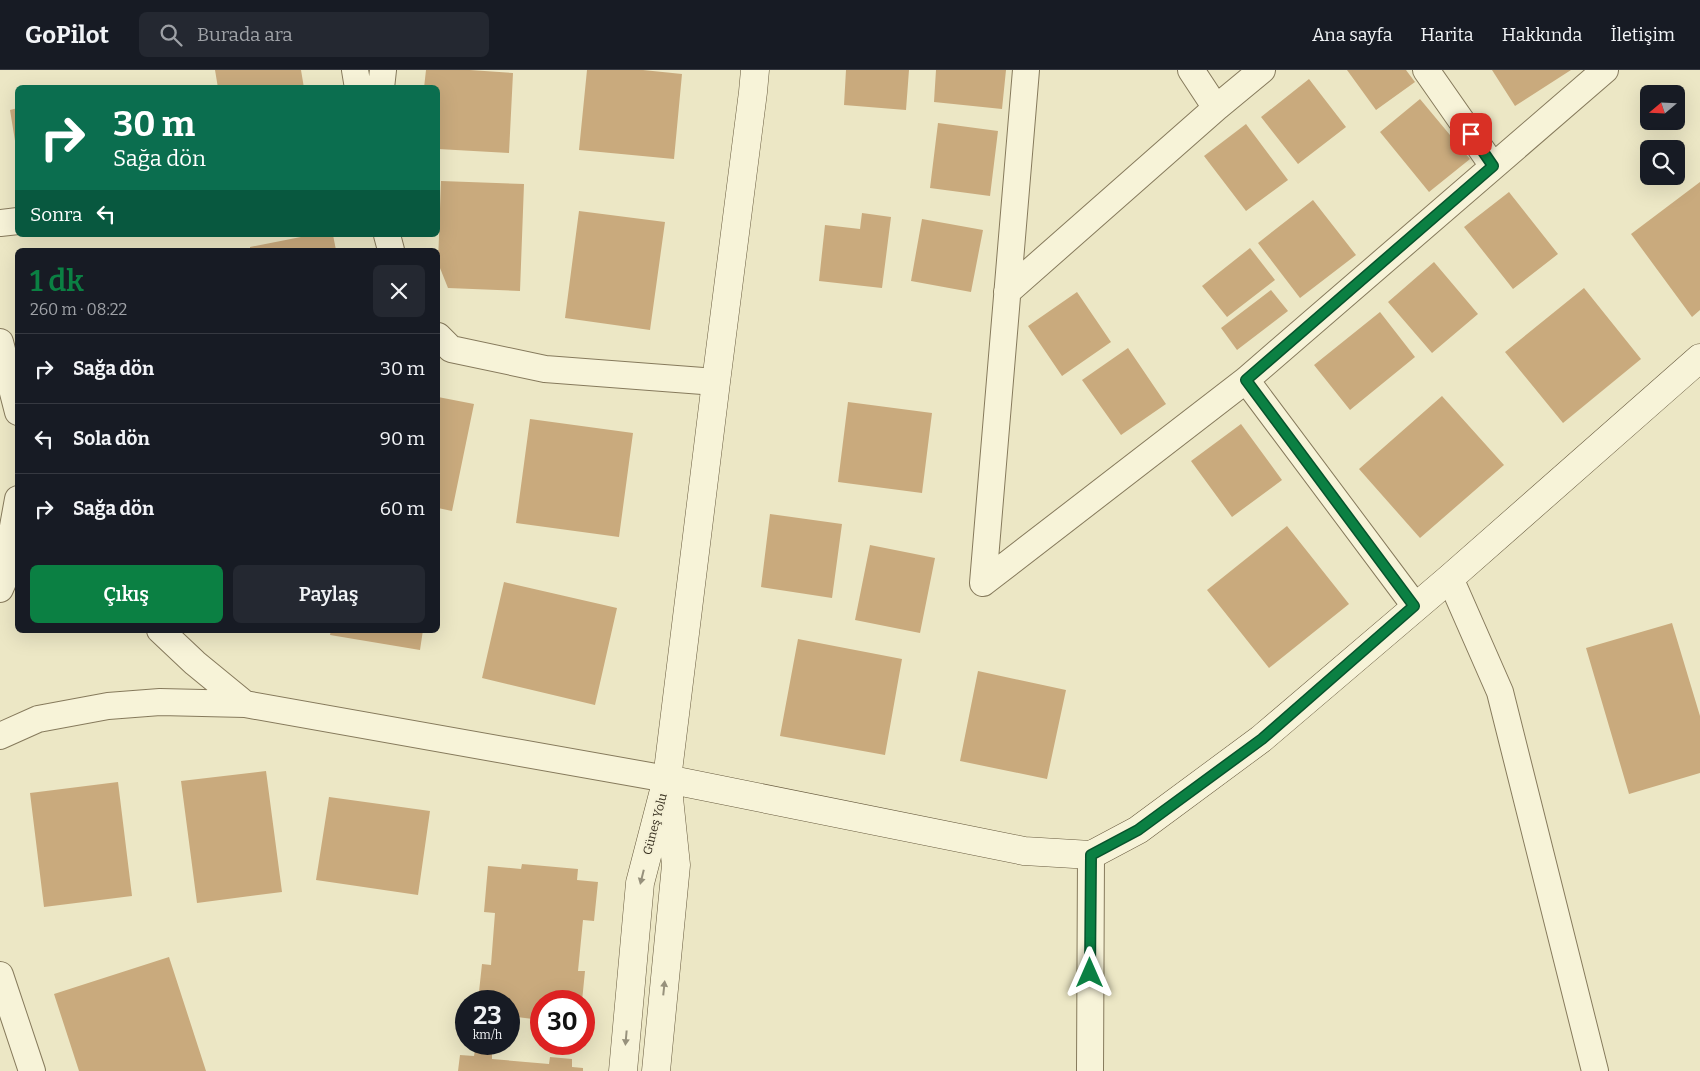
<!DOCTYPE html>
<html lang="tr">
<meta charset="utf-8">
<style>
body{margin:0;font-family:Bitter,serif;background:#242831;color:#f1f3f6;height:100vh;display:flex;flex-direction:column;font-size:19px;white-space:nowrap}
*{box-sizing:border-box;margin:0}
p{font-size:16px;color:#9ea1a6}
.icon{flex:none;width:28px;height:28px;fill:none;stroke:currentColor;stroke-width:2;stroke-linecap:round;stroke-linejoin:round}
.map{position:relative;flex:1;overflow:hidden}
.details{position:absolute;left:15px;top:178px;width:425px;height:385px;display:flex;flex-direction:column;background:#171b24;border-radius:8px;box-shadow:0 5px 20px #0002}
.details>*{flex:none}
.hud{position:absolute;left:15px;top:15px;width:425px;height:152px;border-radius:8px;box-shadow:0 5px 20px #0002;background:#0b6e4f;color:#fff;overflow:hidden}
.needle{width:32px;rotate:251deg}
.controls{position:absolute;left:1640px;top:15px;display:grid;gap:10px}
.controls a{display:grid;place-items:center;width:45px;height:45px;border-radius:8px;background:#171b24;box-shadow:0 5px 20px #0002;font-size:25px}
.speed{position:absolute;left:455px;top:920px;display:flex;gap:10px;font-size:25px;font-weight:700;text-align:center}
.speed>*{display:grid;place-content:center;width:65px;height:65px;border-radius:50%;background:#171b24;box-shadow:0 5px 20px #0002;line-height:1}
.speed small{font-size:12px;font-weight:400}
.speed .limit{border:8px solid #d22;background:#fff;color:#111}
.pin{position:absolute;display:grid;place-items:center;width:42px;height:42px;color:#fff;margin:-21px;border-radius:10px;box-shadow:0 2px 8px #0006}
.me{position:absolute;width:55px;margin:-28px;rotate:0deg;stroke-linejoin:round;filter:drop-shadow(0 0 4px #0008)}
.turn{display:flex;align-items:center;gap:18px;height:105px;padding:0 15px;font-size:22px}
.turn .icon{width:65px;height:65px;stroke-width:2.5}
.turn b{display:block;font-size:35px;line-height:42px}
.then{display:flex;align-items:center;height:48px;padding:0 15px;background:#0003;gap:10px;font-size:19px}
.round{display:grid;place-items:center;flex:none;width:52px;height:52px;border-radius:8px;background:#242831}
.overview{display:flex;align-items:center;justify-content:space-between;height:85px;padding:0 15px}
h1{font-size:30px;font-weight:600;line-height:38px;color:#0b8043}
.action{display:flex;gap:10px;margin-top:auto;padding:10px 15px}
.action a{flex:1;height:58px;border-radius:8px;background:#0b8043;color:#fff;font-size:20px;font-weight:600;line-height:58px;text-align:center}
.action a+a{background:#242831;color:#f1f3f6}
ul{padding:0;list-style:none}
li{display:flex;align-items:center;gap:15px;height:70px;padding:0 15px;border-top:1px solid #363941}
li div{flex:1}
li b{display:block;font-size:19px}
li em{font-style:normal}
header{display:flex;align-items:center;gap:30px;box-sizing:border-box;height:70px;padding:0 25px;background:#171b24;border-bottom:1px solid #363941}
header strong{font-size:24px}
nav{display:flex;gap:28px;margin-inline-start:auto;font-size:18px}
.search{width:350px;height:45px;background:#242831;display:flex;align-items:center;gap:12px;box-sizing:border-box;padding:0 18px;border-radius:8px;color:#9ea1a6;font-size:19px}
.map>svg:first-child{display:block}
.building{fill:#c9aa7d}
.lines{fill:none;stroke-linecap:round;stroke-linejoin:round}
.street-casing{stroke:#867a5c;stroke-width:28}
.secondary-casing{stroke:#685b3f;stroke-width:29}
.street{stroke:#f7f3d8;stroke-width:26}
.secondary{stroke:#f7f3d8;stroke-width:28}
.oneway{fill:#97917c}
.route-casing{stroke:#07532c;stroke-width:12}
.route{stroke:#0b8043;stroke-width:9}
.labels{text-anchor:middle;stroke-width:4;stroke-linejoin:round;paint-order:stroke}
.street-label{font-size:12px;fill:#372f1f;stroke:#f4f0d5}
</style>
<header>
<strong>GoPilot</strong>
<div class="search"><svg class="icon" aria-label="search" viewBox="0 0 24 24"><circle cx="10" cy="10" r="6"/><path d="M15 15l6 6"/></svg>Burada ara</div>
<nav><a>Ana sayfa</a><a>Harita</a><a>Hakkında</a><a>İletişim</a></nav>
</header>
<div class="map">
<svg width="1700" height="1001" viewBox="0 0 1700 1001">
<rect width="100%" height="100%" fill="#ece7c5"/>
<path class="building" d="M215,0H301L304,18H218Z
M426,0H470L513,3L509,83L438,79V18H424Z
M587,0H643L682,4L674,89L579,80Z
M846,0H909L906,40L844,35Z
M936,0H1006L1002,39L934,32Z
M1347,0H1406L1415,12L1376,40Z
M1492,0H1571L1515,36Z
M1309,9L1346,57L1298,94L1261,47Z
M1420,29L1470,89L1429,122L1380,62Z
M18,38V77H16L10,40Z
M938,53L998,61L990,126L930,118Z
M1246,54L1288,110L1246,141L1204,86Z
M441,111L524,114L520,221L448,218L438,193Z
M1700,112V240L1692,247L1631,164Z
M1509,122L1558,184L1513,219L1464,157Z
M1313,130L1356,185L1300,228L1258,173Z
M579,141L665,152L650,260L565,248Z
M862,143L891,147L882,218L819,211L825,155L860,159Z
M922,149L983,160L971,222L911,211Z
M311,165H333L336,180H250V177Z
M1250,178L1275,210L1227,247L1202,216Z
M1434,192L1478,244L1432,283L1388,232Z
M1584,218L1641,289L1563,353L1505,282Z
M1271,220L1288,241L1237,280L1221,258Z
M1077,222L1111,272L1062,306L1028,256Z
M1380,242L1415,287L1350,340L1314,295Z
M1128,278L1166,334L1121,365L1082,310Z
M1442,326L1504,395L1420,468L1359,399Z
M438,327L474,334L452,441L438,438Z
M848,332L932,343L922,423L838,412Z
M530,349L633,363L619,467L516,453Z
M1241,354L1282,410L1232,447L1191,391Z
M770,444L842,454L832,528L761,517Z
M1287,456L1349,534L1269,598L1207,520Z
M870,475L935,488L920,563L855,550Z
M504,512L617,538L595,635L482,608Z
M1672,553L1700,646V703L1629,724L1586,578Z
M331,560H423L420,580L330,565Z
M798,569L902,589L885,685L780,666Z
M978,601L1066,620L1047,709L960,691Z
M266,701L282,822L197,833L181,711Z
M118,712L132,826L44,837L30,723Z
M329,727L430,741L418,825L316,810Z
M522,794L578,799L577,810L598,812L594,851L583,850L578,901H585L582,931H541V950L509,946V931H478L482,894L491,895L495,843L484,842L488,796L521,799Z
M169,887L206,1001H79L54,924Z
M475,980L492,981V989L549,994L550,987L572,989V997L583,998V1001H458L460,985L474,986Z"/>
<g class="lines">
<defs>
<path id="street" d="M355,0L358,18
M1191,0L1216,38
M1426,0L1493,96
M381,18L383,0
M0,153L18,151
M387,165L391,180
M1007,222L1216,38L1262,0
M438,266L451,279L545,299L716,312
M0,272L18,342
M1246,310L1415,536
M1450,508L1500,622L1595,1001
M983,513L1246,310L1605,0
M983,513L1026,0
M0,519L3,512L18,429
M160,560L195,593L245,634
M0,666L38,649L108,636L160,632L245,634L667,709
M0,905L32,1001
M1090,1001L1091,785"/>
<path id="secondary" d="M667,709L1024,781L1091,785L1138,760L1261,669L1450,508L1700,288
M623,1001L640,813L667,709L716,312L753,22L755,0
M656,1001L676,795L669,728"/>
</defs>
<use href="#street" class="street-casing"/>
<use href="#secondary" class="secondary-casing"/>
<use href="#street" class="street"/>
<use href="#secondary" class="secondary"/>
</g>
<defs><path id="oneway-solid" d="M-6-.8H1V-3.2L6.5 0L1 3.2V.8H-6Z" transform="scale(1.25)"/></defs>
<g class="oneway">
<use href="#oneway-solid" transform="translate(642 807) rotate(104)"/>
<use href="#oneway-solid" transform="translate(664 918) rotate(-84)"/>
<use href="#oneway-solid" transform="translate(626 968) rotate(95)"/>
</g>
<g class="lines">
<defs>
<path id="route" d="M1090,903L1091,785L1138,760L1262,669L1414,536L1246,310L1493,96L1471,64"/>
</defs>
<use href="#route" class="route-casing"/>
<use href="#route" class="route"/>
</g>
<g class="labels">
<g class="street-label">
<text transform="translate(655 754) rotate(-75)" y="4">Güneş Yolu</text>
</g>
</g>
</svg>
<div class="controls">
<a><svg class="needle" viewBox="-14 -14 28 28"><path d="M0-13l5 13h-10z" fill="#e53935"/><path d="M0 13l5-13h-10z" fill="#9ea1a6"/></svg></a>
<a><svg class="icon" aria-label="search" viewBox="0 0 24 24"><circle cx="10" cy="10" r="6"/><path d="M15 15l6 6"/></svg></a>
</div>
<div class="speed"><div>23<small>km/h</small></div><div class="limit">30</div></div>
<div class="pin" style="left:1471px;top:64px;background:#d93025"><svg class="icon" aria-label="arrive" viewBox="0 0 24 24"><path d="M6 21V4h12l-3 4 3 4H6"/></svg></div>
<svg class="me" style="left:1090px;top:903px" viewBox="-20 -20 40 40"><path d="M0-17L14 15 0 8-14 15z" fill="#0b8043" stroke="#fff" stroke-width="4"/></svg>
<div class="hud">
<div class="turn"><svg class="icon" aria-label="right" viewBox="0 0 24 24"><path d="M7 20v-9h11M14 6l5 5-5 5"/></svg><div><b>30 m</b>Sağa dön</div></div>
<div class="then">Sonra<svg class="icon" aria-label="left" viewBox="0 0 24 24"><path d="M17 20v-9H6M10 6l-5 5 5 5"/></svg></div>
</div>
<section class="details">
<div class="overview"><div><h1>1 dk</h1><p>260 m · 08:22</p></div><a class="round"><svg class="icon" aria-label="close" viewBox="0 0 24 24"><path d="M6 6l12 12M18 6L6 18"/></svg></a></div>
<ul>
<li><svg class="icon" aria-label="right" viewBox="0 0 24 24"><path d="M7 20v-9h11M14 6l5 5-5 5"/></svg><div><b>Sağa dön</b></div><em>30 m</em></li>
<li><svg class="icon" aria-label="left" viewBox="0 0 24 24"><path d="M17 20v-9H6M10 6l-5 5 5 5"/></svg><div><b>Sola dön</b></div><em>90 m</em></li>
<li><svg class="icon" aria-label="right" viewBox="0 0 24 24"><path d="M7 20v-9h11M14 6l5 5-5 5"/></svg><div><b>Sağa dön</b></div><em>60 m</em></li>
</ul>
<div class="action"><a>Çıkış</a><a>Paylaş</a></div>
</section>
</div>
